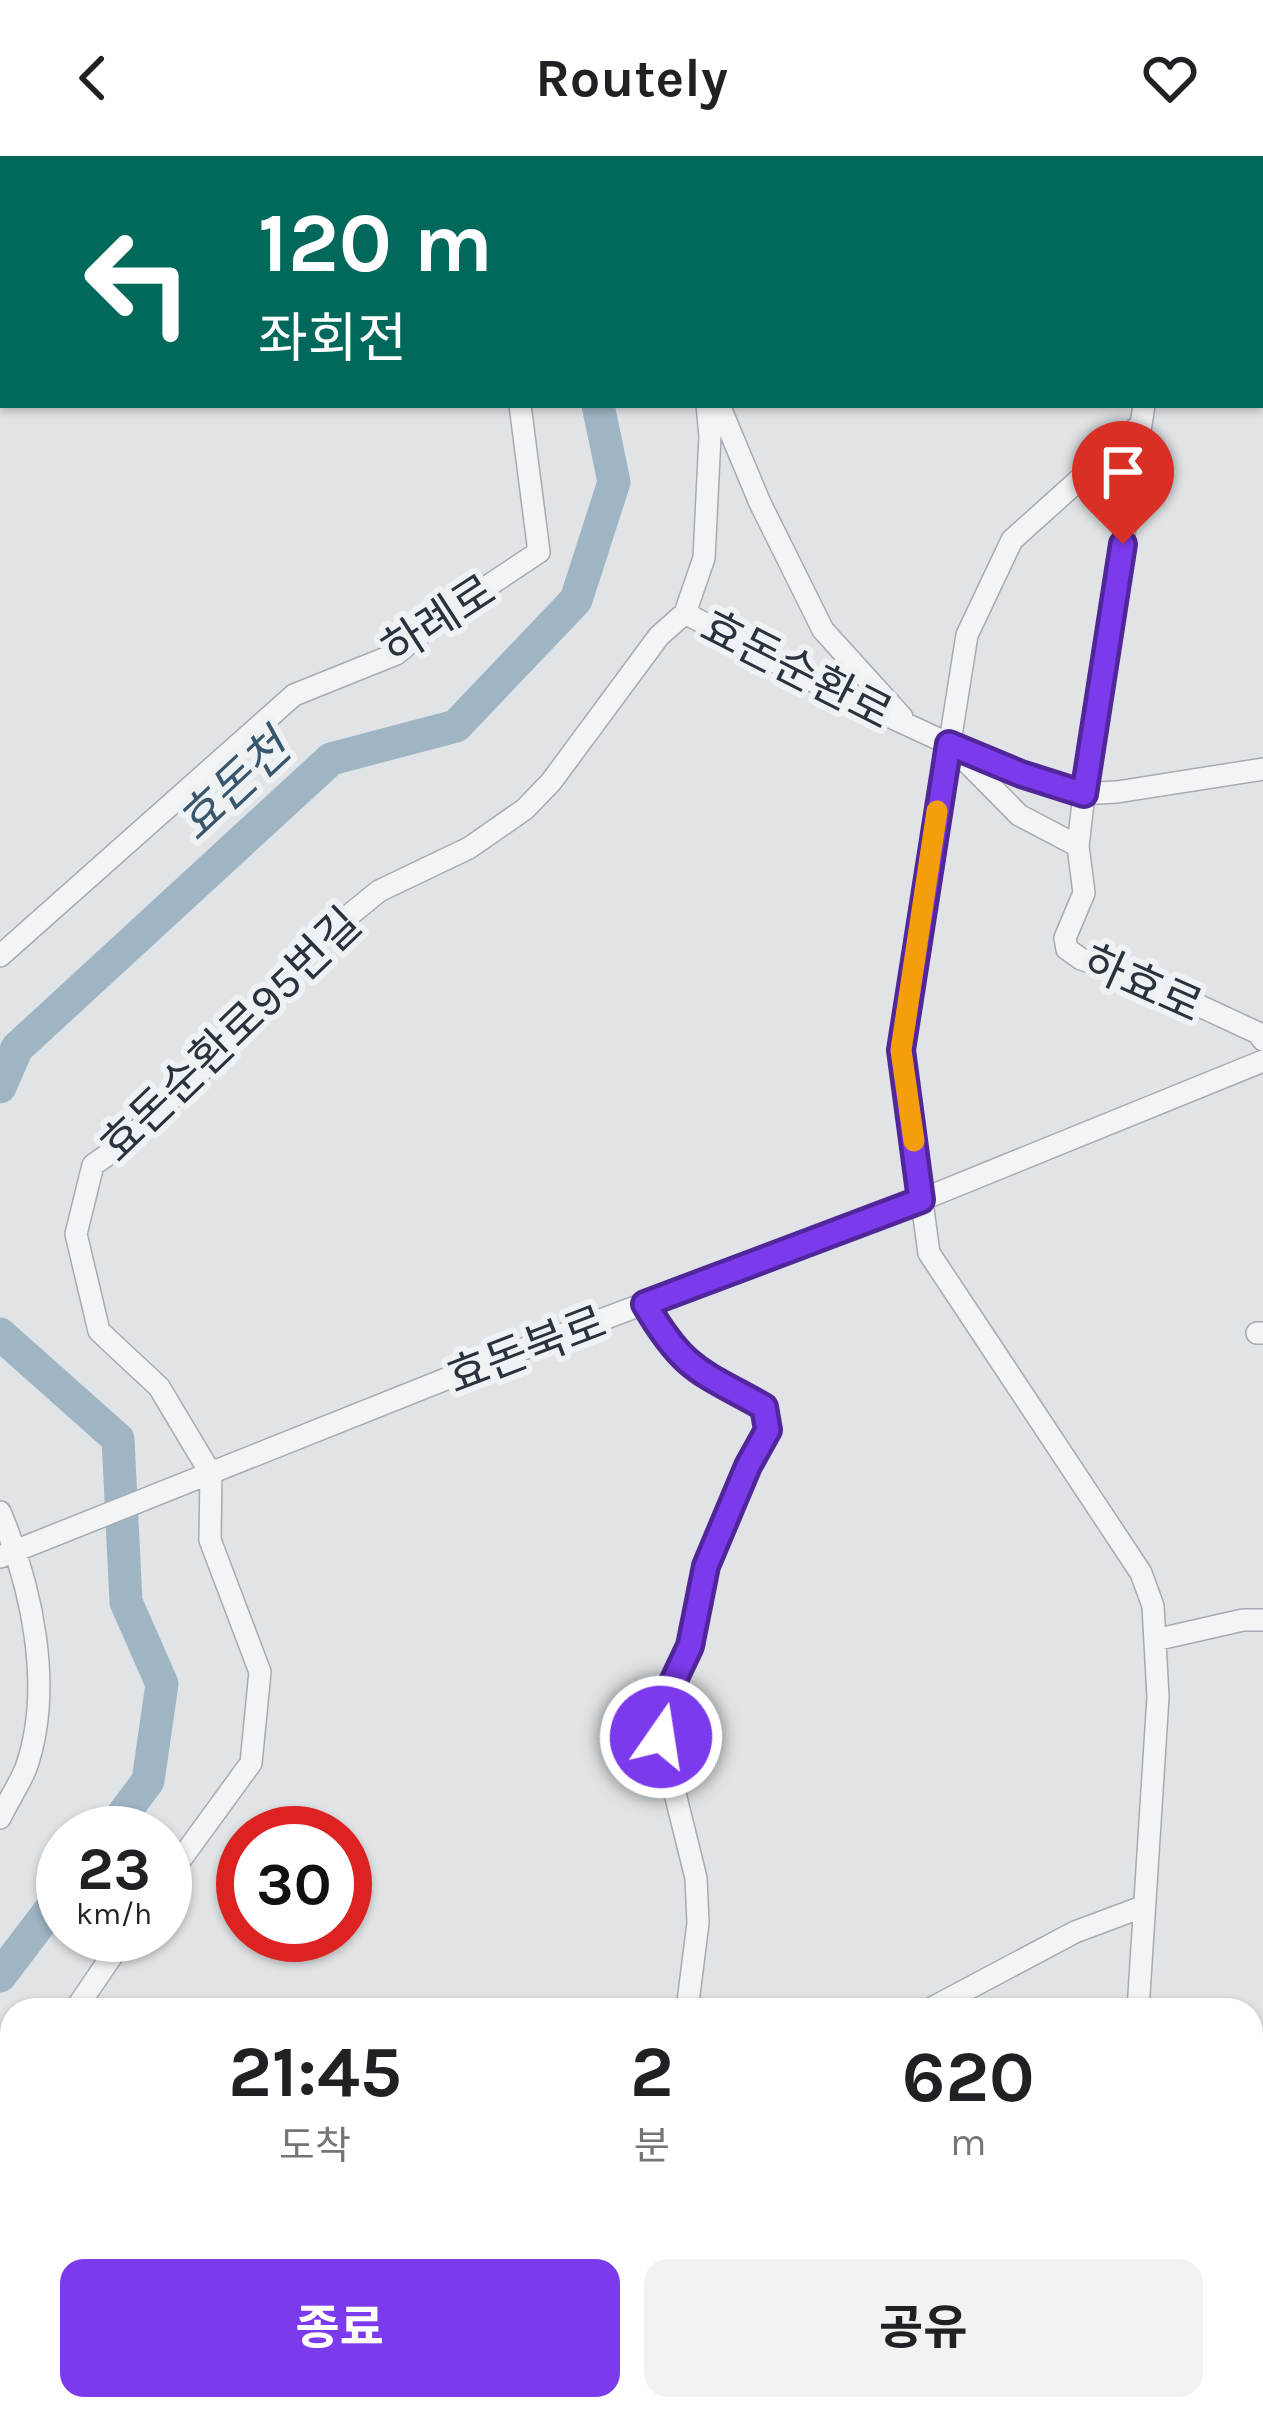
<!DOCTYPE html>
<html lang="ko">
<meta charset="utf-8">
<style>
body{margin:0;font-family:Karla,"Noto Sans KR",sans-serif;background:#f2f2f2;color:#202124;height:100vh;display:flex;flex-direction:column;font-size:45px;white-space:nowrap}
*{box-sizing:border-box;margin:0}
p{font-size:39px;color:#757577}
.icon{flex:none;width:66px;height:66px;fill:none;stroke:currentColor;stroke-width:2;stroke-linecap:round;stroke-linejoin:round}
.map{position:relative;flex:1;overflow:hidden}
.sheet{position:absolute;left:0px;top:1842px;width:1263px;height:423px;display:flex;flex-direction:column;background:#fff;border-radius:36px 36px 0 0;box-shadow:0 3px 9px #0004}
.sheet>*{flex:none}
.hud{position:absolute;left:0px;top:0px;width:1263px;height:252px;box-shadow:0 3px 9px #0004;background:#00695c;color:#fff;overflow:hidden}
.speed{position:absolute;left:36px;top:1650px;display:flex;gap:24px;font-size:60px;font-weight:700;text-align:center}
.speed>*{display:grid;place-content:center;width:156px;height:156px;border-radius:50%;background:#fff;box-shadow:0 3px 9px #0004;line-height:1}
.speed small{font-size:30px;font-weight:400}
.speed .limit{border:18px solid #d22;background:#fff;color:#111}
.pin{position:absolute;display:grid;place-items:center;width:102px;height:102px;color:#fff;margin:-123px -51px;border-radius:50% 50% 50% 0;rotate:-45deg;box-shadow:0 0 12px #0007}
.pin .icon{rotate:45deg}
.me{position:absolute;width:132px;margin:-66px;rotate:13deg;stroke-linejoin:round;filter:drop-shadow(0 0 9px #0008)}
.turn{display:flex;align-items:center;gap:42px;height:252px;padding:0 60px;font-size:54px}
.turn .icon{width:156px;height:156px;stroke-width:2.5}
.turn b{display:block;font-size:84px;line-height:102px}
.eta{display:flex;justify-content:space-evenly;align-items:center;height:204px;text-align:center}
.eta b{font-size:72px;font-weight:700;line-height:84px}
.action{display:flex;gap:24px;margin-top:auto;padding:24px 60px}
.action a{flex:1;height:138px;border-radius:24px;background:#7c3aed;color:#fff;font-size:48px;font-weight:700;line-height:138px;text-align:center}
.action a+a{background:#f2f2f2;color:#202124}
header{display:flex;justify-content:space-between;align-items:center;height:156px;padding:0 60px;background:#fff;font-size:54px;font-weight:700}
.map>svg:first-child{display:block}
.green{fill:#c7d0c2}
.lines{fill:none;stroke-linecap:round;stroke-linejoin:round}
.river{stroke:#9fb5c4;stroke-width:33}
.minor-casing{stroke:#a6abb1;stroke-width:24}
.minor{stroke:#f2f4f6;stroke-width:21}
.route-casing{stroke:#51269a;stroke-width:30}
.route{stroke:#7c3aed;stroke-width:21}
.slow{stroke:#f59e0b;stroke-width:21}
.labels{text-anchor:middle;stroke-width:12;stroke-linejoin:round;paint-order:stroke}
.street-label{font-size:45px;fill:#2a333d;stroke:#eff2f5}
.water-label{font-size:48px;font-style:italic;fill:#39576c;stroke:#eff2f5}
</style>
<header><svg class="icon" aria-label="back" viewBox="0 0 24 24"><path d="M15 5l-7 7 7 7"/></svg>Routely<svg class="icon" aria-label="heart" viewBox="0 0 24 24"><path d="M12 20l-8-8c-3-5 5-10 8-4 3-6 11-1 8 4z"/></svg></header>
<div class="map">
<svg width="1263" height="2264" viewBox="0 0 1263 2264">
<rect width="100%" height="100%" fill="#e0e4e7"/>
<path class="green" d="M736,0H972V3H737Z"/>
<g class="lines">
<path class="river" d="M546,0L547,3
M0,931L17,892L331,603L456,570L576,444L614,326L598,249
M0,1178L118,1283L126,1446L162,1528L148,1625L109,1677
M0,1820L63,1737
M0,2253L3,2264"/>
<defs>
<path id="minor" d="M463,0L464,3
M632,0V3
M1186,3V0
M1260,87L1263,90
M707,249L710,280L704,402L685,457L802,520L949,588L1019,659L1078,690
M719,249L760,347L823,474L902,561
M1144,249L1084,638L1078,690L1084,737L1065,782L1067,793L1081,803L1146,825L1258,877L1263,884
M955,591L1077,638L1117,636L1263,613
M0,800L294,539L396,498L440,462L539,396L520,249
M645,1147C684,1215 700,1215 765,1251L768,1274L748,1310L706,1410L690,1491L664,1545L661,1581L696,1722L698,1767L687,1854
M1257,1177H1263
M0,1356C32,1431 54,1532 26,1612C19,1629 8,1645 0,1662
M0,1401L486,1207L921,1044L1263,905
M1155,1484L1243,1464H1263
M165,1725L251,1607L260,1516L210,1384L211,1318L159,1231L99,1175L76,1078L93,1009L123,988L219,898L314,788L379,735L469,692L525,653L551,626L659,480L685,457
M75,1854L126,1779
M928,1854L1075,1776L1142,1751
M1138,1854L1158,1541L1153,1450L1141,1417L929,1097L901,894L967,479L1012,384L1140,269
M1104,2253L1106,2264"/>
</defs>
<use href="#minor" class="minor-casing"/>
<use href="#minor" class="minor"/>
</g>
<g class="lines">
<defs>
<path id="route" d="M661,1581L664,1545L690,1490L706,1410L748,1310L768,1274L764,1251C700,1215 684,1215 645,1148L921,1044L901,894L949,588L1021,618L1084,638L1123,388"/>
</defs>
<use href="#route" class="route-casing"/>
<use href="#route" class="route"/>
<path class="slow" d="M914,985L901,894L937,655"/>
</g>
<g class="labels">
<g class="street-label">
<text transform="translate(438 463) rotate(-33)" y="16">하례로</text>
<text transform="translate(797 513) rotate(27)" y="16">효돈순환로</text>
<text transform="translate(1143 827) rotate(24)" y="16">하효로</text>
<text transform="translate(230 878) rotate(-44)" y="16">효돈순환로95번길</text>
<text transform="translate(526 1193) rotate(-21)" y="16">효돈북로</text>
</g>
<g class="water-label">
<text transform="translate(233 629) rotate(-43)" y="17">효돈천</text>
</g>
</g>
</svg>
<div class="speed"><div>23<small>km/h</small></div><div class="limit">30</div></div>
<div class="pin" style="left:1123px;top:388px;background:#d93025"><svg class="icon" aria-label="arrive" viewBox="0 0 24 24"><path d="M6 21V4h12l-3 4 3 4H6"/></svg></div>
<svg class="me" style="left:661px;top:1581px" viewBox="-20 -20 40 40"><circle r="17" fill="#7c3aed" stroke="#fff" stroke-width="3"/><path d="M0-11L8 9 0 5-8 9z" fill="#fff"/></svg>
<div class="hud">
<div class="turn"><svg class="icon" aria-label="left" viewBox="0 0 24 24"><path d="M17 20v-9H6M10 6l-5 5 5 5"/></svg><div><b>120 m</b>좌회전</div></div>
</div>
<section class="sheet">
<div class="eta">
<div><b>21:45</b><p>도착</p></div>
<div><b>2</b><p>분</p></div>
<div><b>620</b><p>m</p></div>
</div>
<div class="action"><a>종료</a><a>공유</a></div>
</section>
</div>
